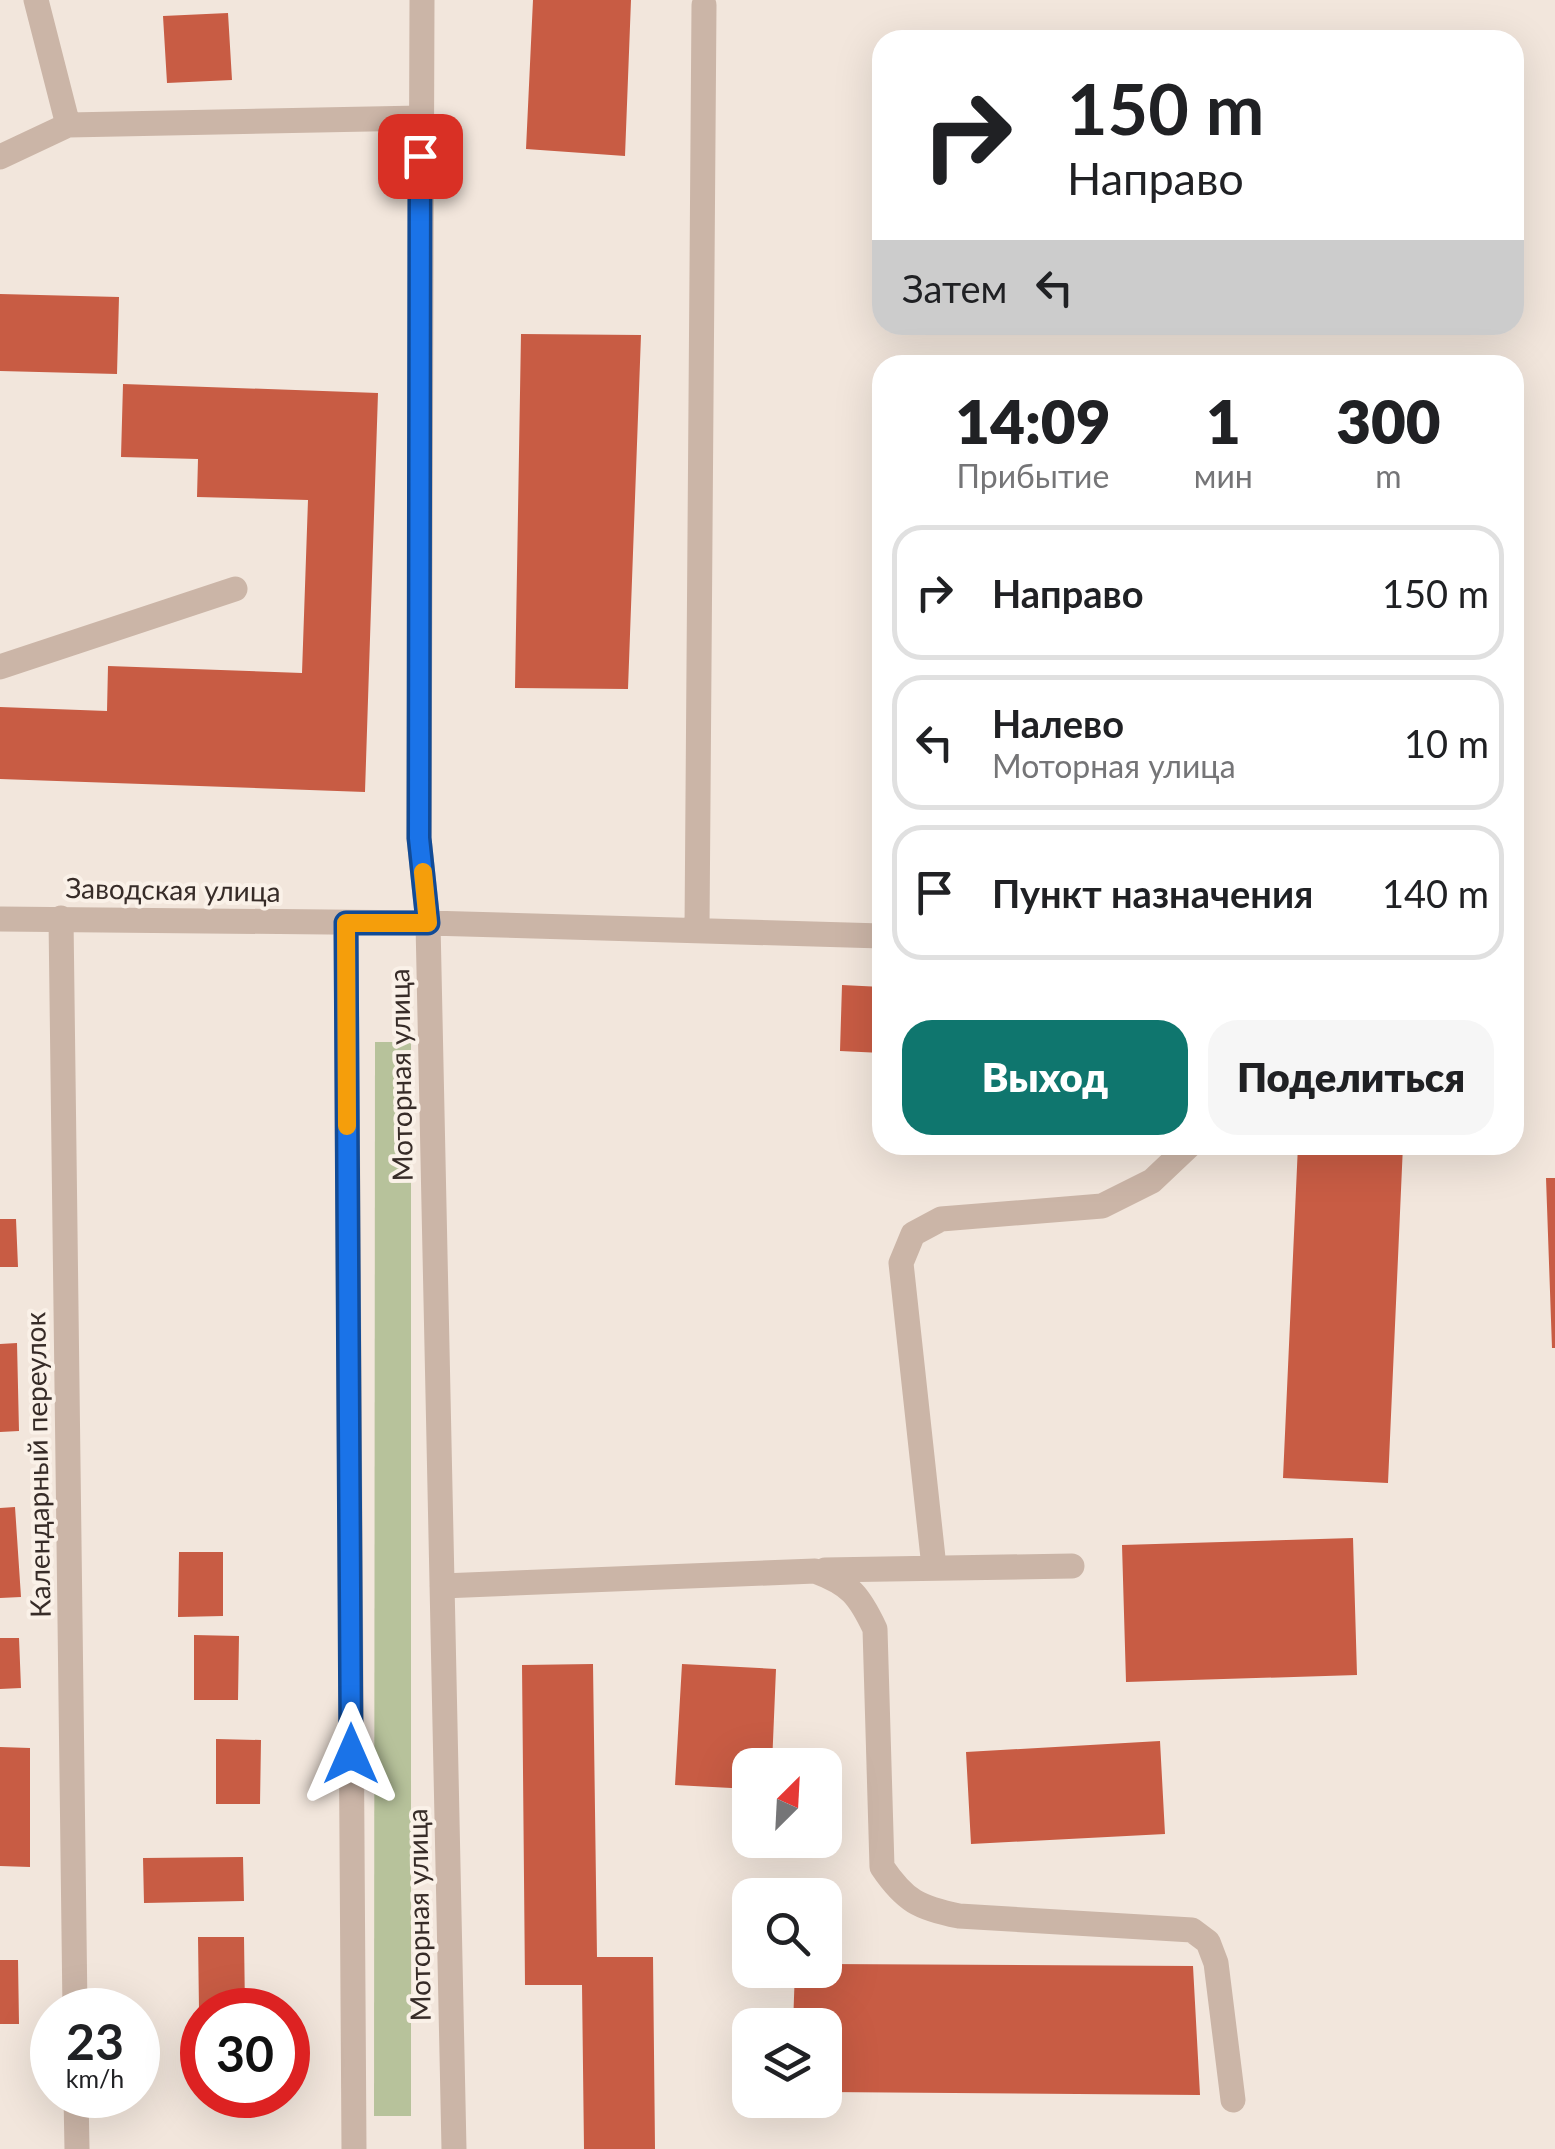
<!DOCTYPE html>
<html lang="ru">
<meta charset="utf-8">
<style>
body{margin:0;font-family:Lato,sans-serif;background:#f6f6f6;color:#202124;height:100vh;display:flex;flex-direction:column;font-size:38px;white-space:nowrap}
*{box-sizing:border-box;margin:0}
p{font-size:32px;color:#757577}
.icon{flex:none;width:55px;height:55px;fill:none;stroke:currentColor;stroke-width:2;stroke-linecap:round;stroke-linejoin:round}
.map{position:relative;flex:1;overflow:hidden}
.details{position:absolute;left:872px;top:355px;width:652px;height:800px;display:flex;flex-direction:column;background:#fff;border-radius:30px;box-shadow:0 10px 40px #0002}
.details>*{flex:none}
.top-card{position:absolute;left:872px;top:30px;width:652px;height:305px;border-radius:30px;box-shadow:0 10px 40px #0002;background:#fff;color:#202124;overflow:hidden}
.needle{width:65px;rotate:24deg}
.controls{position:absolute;left:732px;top:1748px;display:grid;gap:20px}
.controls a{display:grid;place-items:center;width:110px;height:110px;border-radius:20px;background:#fff;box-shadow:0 10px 40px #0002;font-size:50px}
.speed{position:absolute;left:30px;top:1988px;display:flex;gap:20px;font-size:50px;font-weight:700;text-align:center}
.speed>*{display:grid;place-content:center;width:130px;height:130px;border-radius:50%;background:#fff;box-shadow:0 10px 40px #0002;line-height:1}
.speed small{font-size:25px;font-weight:400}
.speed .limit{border:15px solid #d22;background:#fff;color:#111}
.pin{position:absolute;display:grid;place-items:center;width:85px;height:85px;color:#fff;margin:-42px;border-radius:20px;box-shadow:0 5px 15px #0006}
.me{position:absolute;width:110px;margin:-55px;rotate:0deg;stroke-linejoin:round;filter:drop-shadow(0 0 8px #0008)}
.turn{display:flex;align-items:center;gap:35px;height:210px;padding:0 30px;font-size:45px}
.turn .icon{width:130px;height:130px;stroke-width:2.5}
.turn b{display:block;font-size:70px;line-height:85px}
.then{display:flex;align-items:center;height:95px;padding:0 30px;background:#0003;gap:20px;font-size:38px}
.eta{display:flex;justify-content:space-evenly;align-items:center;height:170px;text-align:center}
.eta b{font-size:60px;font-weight:800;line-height:70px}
.primary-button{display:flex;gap:20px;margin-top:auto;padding:20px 30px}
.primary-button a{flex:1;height:115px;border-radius:30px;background:#0f766e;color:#fff;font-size:40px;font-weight:800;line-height:115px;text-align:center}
.primary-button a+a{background:#f6f6f6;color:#202124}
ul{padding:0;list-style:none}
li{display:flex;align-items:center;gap:30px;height:135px;margin:0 20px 15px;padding:0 10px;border:5px solid #e0e0e0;border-radius:30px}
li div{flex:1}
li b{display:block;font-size:38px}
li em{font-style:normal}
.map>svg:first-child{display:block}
.green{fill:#b7c29b}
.building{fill:#c85c44}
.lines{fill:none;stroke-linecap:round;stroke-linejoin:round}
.minor{stroke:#cbb5a7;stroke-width:25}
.route-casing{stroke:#114b97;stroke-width:25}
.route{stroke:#1a73e8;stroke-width:18}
.slow{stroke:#f59e0b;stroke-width:18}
.labels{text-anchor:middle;stroke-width:8;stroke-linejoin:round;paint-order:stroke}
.street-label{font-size:28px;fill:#372c28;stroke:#faf1e8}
</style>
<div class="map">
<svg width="1555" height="2149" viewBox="0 0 1555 2149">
<rect width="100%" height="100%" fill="#f2e6dc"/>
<path class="green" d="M375,1042H411V2116H374Z"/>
<path class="building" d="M533,0H631L625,156L526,149Z
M228,13L232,80L167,83L163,16Z
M0,294L119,297L117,374L0,371Z
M521,334L641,335L628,689L515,688Z
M123,384L378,393L365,792L0,779V707L107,711L108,666L302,673L308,500L197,497L198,459L121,457Z
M842,985L882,987V1053L840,1051Z
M1298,1145H1403L1388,1483L1283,1478Z
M1546,1178H1555V1348H1552Z
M0,1219H16L18,1267H0Z
M17,1343L19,1431L0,1432V1344Z
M15,1507L21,1597L0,1598V1508Z
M1353,1538L1357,1675L1126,1682L1122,1545Z
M179,1552H223V1616L178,1617Z
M194,1635L239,1636L238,1700H194Z
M0,1638H19L21,1688L0,1689Z
M593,1664L597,1957H653L655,2149H584L582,1985H525L522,1665Z
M682,1664L776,1669L772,1765H750V1789L675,1785Z
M216,1739L261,1740L260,1804H216Z
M1160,1741L1165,1834L971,1844L966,1752Z
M0,1747L30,1748V1867L0,1866Z
M243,1857L244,1901L144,1903L143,1858Z
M198,1937H244L245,2010H199Z
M0,1960H18L19,2024H0Z
M825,1964L1193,1966L1200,2095L825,2092V2025H793L795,1970H825Z"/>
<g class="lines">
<path class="minor" d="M36,0L68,125
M422,0L419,838L428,923L454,2149
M0,157L68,125L421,118
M0,667L235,589
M61,918L75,2010
M0,919L428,923L882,936
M346,923L354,2149
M697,930L704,5
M934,1567L901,1263L913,1234L941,1219L1102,1206L1152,1181L1190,1145
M825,1570L1072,1566
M442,1586L815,1571C850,1584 859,1595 875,1629L882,1867C905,1901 919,1908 959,1916L1192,1930L1208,1942L1216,1963L1233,2100
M76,2095L77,2149"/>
</g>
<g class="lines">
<defs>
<path id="route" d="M351,1754L346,923H428L419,838L420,156"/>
</defs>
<use href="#route" class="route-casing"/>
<use href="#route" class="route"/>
<path class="slow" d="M347,1126L346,923H428L423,872"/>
</g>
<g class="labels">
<g class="street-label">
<text transform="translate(173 890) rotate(1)" y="10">Заводская улица</text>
<text transform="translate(401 1075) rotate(-91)" y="10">Моторная улица</text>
<text transform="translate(38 1465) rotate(-91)" y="10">Календарный переулок</text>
<text transform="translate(419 1915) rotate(-91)" y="10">Моторная улица</text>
</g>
</g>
</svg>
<div class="controls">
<a><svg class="needle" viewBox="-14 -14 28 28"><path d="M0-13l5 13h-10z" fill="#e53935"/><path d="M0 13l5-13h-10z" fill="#757577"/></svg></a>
<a><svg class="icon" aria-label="search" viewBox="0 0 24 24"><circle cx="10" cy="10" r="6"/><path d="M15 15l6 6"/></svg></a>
<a><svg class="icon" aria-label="layers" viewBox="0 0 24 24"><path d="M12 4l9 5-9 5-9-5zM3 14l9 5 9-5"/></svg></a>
</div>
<div class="speed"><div>23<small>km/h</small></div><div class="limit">30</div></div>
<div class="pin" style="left:420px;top:156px;background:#d93025"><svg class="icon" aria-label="arrive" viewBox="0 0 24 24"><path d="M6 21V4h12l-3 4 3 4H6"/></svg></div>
<svg class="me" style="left:351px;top:1754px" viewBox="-20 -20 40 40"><path d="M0-17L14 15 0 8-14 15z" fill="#1a73e8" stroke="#fff" stroke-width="4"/></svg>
<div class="top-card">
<div class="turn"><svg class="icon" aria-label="right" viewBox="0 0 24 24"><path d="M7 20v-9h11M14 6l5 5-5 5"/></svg><div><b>150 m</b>Направо</div></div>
<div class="then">Затем<svg class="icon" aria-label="left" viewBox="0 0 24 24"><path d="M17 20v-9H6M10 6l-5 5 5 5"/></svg></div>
</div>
<section class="details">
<div class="eta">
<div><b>14:09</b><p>Прибытие</p></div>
<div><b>1</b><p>мин</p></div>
<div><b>300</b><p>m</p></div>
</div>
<ul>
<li><svg class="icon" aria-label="right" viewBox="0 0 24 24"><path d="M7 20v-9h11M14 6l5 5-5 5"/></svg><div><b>Направо</b></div><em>150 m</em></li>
<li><svg class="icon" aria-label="left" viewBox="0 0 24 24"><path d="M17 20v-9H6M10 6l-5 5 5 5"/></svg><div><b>Налево</b><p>Моторная улица</p></div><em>10 m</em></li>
<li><svg class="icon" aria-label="arrive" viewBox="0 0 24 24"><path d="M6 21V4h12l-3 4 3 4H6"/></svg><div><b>Пункт назначения</b></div><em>140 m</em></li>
</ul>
<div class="primary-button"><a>Выход</a><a>Поделиться</a></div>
</section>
</div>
